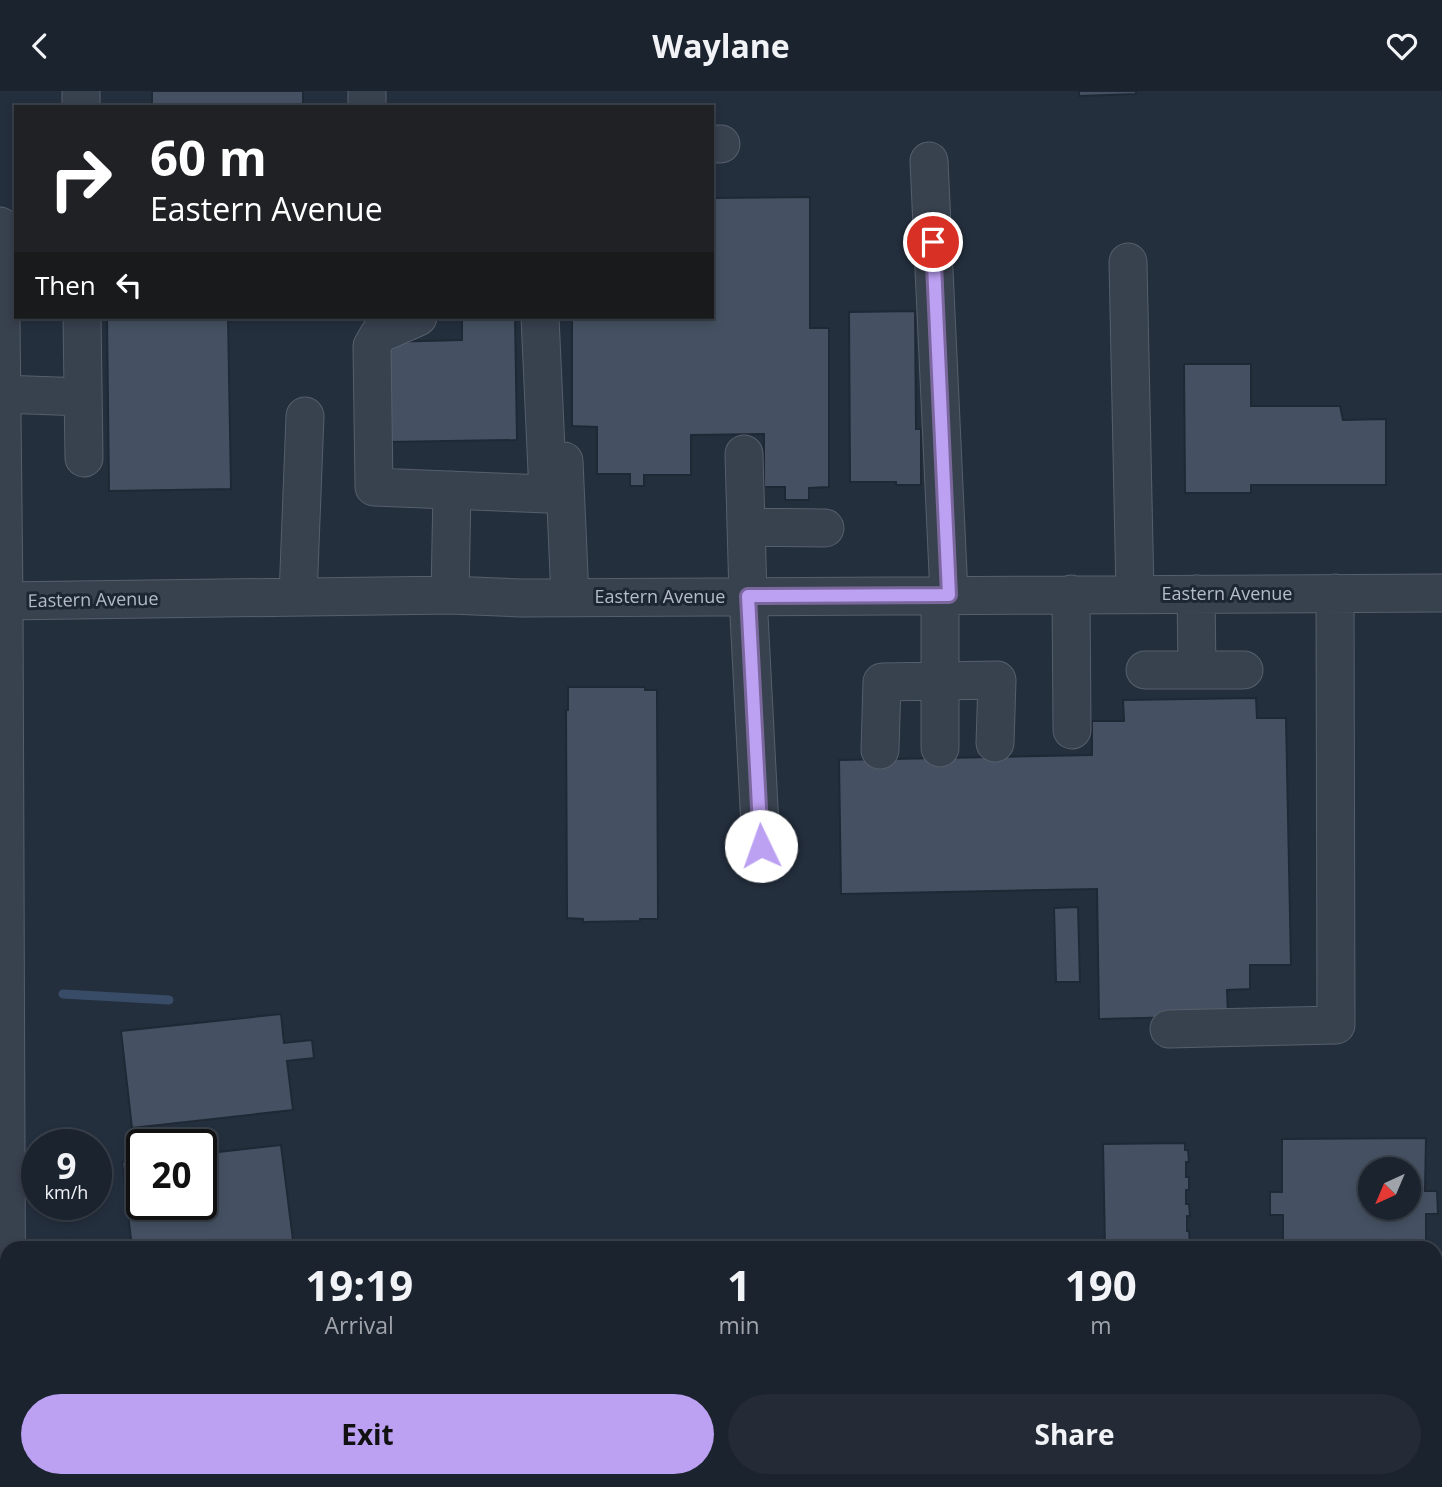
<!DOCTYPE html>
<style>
body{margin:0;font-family:"Open Sans",sans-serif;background:#242b36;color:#f1f3f6;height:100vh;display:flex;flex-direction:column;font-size:26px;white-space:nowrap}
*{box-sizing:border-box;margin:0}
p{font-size:23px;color:#a0a4aa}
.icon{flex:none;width:38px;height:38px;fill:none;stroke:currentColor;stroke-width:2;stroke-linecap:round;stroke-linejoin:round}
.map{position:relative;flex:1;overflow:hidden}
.side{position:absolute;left:0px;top:1150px;width:1442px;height:247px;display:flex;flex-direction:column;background:#1b232e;border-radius:21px 21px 0 0;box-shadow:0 4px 10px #0003,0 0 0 2px #39404a}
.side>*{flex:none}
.guide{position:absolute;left:14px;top:14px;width:700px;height:214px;border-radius:0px;box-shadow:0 4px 10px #0003,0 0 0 2px #39404a;background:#202124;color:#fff;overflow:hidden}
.needle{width:46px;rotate:224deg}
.buttons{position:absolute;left:1358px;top:1066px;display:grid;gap:14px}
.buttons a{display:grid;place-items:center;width:63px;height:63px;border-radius:50%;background:#1b232e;box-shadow:0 4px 10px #0003,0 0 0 2px #39404a;font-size:35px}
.speed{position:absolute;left:21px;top:1038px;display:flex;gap:14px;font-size:35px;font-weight:700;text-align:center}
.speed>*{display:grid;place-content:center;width:91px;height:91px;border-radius:50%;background:#1b232e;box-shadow:0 4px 10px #0003,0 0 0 2px #39404a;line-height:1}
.speed small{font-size:18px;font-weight:400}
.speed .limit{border:4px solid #111;border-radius:10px;background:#fff;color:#111}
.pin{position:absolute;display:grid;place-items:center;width:60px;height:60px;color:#fff;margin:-30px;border:4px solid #fff;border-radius:50%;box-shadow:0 2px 7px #0007}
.me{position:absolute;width:77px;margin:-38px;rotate:357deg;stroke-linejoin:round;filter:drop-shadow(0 0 5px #0008)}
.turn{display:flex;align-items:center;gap:24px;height:147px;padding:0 21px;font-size:32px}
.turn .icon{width:91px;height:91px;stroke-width:2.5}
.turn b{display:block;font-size:49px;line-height:60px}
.then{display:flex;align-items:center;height:66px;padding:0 21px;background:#0003;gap:14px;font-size:26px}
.eta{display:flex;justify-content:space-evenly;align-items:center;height:119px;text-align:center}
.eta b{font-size:42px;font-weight:700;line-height:49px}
.primary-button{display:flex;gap:14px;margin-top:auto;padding:14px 21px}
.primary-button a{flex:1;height:80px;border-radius:42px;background:#bca0f2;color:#111;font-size:28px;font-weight:700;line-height:80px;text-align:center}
.primary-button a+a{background:#242b36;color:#f1f3f6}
header{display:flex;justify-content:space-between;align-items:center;height:91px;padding:0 21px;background:#1b232e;font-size:32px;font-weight:700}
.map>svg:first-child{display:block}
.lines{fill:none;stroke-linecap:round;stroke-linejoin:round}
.stream{stroke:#394c67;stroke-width:9}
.building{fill:#455162;stroke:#1f2835;stroke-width:2;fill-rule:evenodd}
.minor-casing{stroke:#565f6c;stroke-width:39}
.minor{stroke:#38414e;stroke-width:37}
.route-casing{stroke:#7a689d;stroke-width:18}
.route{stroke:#bca0f2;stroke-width:12}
.labels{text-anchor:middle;stroke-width:6;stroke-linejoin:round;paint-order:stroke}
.street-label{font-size:18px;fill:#b4bcc9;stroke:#1d2633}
</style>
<header><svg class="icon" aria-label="back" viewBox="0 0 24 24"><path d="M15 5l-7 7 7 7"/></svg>Waylane<svg class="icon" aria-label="heart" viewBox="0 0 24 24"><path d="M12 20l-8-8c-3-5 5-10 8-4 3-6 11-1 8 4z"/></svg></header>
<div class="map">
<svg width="1442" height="1396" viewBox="0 0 1442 1396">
<rect width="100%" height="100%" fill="#242f3e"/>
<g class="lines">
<path class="stream" d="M63,903L169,909"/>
</g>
<path class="building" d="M152,0H303V16H152Z
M1079,0H1136V3L1079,5Z
M810,106V237H829V396L809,397V409H785V396H764V343L691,344V384H644V395H630V383H597V336L572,335V226H712V107Z
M915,220L916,338H921V394H896V391H850L849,221Z
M107,226H228L231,398L109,400Z
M462,226H515L517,349L386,351L384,251L462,249Z
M1184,273H1251V315H1340L1343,329L1386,328V394H1251V402H1185Z
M568,596H645V599H657L658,828H640V830L583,831V828L567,827L566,619H568Z
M1256,607L1257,627H1286L1291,874H1250V898L1227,899L1228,925L1099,928L1097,798L841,803L839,669L1092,664V630H1124L1123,609Z
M1078,816L1080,891H1056L1054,817Z
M281,923L284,952L312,949L314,967L287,970L293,1019L132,1037L121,940Z
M1426,1047L1425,1100H1437L1438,1123H1426V1157H1283V1124H1270V1101H1282V1048ZM1370,1078H1409V1116H1370Z
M1185,1052V1059H1188L1189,1071H1186V1086H1189V1099H1186V1113H1189L1190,1125H1187V1140H1189L1190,1153H1187V1157H1105L1103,1053Z
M281,1054L293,1149L221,1157H132L122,1071L142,1069V1113H201V1063Z
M496,1149L497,1157H435L463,1153Z
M379,1390H459V1396H380Z
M1083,1390H1191V1394H1194V1396H1083Z"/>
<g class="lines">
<defs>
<path id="minor" d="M81,0V16
M367,0V16
M712,53H721
M929,70L949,504
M0,135L4,510L7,1327
M1128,171L1135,503
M82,226L84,367
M418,226L379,243L372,255L374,396L548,403L540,226
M2,303L83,306
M744,363L748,505L761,755
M564,370L570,506
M746,436L825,437
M1071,503L1072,639
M1196,503L1197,579H1244
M450,504L452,399
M940,504V657
M298,506L305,325
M4,510L450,504L521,507L1442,502
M1145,579H1197
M880,659L882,591L997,589L995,652
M1169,938L1336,934L1335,502
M7,1390L8,1396"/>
</defs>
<use href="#minor" class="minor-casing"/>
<use href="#minor" class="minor"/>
</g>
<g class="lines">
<defs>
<path id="route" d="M761,755L748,505L949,504L933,151"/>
</defs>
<use href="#route" class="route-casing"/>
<use href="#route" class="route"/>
</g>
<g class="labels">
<g class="street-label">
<text x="1227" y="509">Eastern Avenue</text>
<text x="660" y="512">Eastern Avenue</text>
<text transform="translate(93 509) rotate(-1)" y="6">Eastern Avenue</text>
</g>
</g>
</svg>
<div class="buttons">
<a><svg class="needle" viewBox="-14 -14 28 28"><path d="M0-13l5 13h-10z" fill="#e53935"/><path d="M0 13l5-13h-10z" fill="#a0a4aa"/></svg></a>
</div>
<div class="speed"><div>9<small>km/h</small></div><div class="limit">20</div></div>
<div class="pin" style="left:933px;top:151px;background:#d93025"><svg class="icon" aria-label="arrive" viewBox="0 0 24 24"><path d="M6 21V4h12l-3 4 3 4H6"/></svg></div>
<svg class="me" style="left:761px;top:755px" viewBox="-20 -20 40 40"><circle r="19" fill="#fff"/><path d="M0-13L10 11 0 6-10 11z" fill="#bca0f2"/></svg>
<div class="guide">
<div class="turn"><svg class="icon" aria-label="right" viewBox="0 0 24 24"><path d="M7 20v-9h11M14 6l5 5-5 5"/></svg><div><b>60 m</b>Eastern Avenue</div></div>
<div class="then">Then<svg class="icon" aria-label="left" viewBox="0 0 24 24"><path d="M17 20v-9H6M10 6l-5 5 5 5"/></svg></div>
</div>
<section class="side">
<div class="eta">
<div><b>19:19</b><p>Arrival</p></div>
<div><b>1</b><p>min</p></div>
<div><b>190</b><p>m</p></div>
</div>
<div class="primary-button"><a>Exit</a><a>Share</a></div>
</section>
</div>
